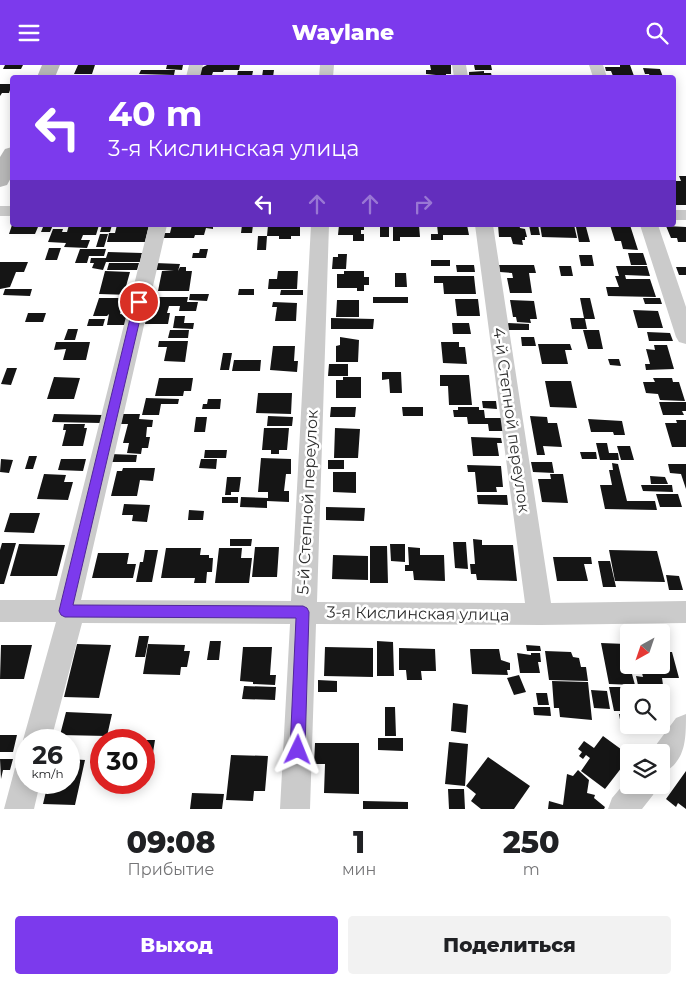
<!DOCTYPE html>
<html lang="ru">
<meta charset="utf-8">
<style>
body{margin:0;font-family:Montserrat,sans-serif;background:#f2f2f2;color:#202124;height:100vh;display:flex;flex-direction:column;font-size:19px;white-space:nowrap}
*{box-sizing:border-box;margin:0}
p{font-size:16px;color:#757577}
.icon{flex:none;width:28px;height:28px;fill:none;stroke:currentColor;stroke-width:2;stroke-linecap:round;stroke-linejoin:round}
.map{position:relative;height:744px;overflow:hidden}
.side{display:flex;flex-direction:column;background:#fff;flex:1}
.side>*{flex:none}
.banner{position:absolute;left:10px;top:10px;width:666px;height:152px;border-radius:5px;box-shadow:0 2px 12px #0003;background:#7c3aed;color:#fff;overflow:hidden}
.needle{width:32px;rotate:220deg}
.buttons{position:absolute;left:620px;top:559px;display:grid;gap:10px}
.buttons a{display:grid;place-items:center;width:50px;height:50px;border-radius:5px;background:#fff;box-shadow:0 2px 12px #0003;font-size:25px}
.speed{position:absolute;left:15px;top:664px;display:flex;gap:10px;font-size:25px;font-weight:700;text-align:center}
.speed>*{display:grid;place-content:center;width:65px;height:65px;border-radius:50%;background:#fff;box-shadow:0 2px 12px #0003;line-height:1}
.speed small{font-size:12px;font-weight:400}
.speed .limit{border:8px solid #d22;background:#fff;color:#111}
.pin{position:absolute;display:grid;place-items:center;width:42px;height:42px;color:#fff;margin:-21px;border:2px solid #fff;border-radius:50%;box-shadow:0 1px 5px #0007}
.me{position:absolute;width:55px;margin:-28px;rotate:2deg;stroke-linejoin:round;filter:drop-shadow(0 0 4px #0008)}
.turn{display:flex;align-items:center;gap:18px;height:105px;padding:0 15px;font-size:22px}
.turn .icon{width:65px;height:65px;stroke-width:2.5}
.turn b{display:block;font-size:35px;line-height:42px}
.lanes{display:flex;align-items:center;height:48px;padding:0 15px;background:#0003;justify-content:center;gap:25px;direction:ltr}
.lanes .off{opacity:.35}
.eta{display:flex;justify-content:space-evenly;align-items:center;height:85px;text-align:center}
.eta b{font-size:30px;font-weight:800;line-height:35px}
.primary-button{display:flex;gap:10px;margin-top:auto;padding:10px 15px}
.primary-button a{flex:1;height:58px;border-radius:5px;background:#7c3aed;color:#fff;font-size:20px;font-weight:800;line-height:58px;text-align:center}
.primary-button a+a{background:#f2f2f2;color:#202124}
header{display:flex;justify-content:space-between;align-items:center;height:65px;padding:0 15px;background:#7c3aed;color:#fff;font-size:22px;font-weight:800}
.map>svg:first-child{display:block}
.building{fill:#151515}
.lines{fill:none;stroke-linecap:round;stroke-linejoin:round}
.street{fill:#cbcbcb;fill-rule:evenodd}
.secondary{fill:#b8b8b8;fill-rule:evenodd}
.route{fill:#7c3aed;stroke:#51269a}
.labels{text-anchor:middle;stroke-width:5;stroke-linejoin:round;paint-order:stroke}
.street-label{font-size:16px;fill:#2e2e2e;stroke:#fff}
</style>
<header><svg class="icon" aria-label="menu" viewBox="0 0 24 24"><path d="M4 6h16M4 12h16M4 18h16"/></svg>Waylane<svg class="icon" aria-label="search" viewBox="0 0 24 24"><circle cx="10" cy="10" r="6"/><path d="M15 15l6 6"/></svg></header>
<div class="map">
<svg width="686" height="744" viewBox="0 0 686 744">
<rect width="100%" height="100%" fill="#fff"/>
<path class="building" d="M5,0H23L21,4H3Z
M78,0H95L92,9H74Z
M167,0H183L182,5L166,4Z
M207,0H240L239,5H224L223,7H213L212,10H199L201,3Z
M430,0H451V9H446V11L426,9V5H431Z
M474,0H491L492,5H475Z
M620,0H630L634,11H613L611,6H606L605,2H620Z
M643,3L660,4L663,12H650L649,9H645Z
M141,5H175L174,10L139,9Z
M263,5H274L273,12H262Z
M238,6H253L252,11H237Z
M484,6V8H491L492,12H469V7Z
M0,19H12L9,28H2L0,31Z
M679,111H686V140H674V116H681Z
M12,160H53L50,167H41L43,162H38L35,169H9Z
M69,160H99L96,170H83L81,175H90L87,183L64,182L66,178L48,177L53,164H63L62,167H67Z
M102,160H112L110,167H100Z
M117,160H149L145,177H107L109,168H115Z
M172,160H213V164L206,163L204,170H195L194,173H162L163,168H170Z
M242,160H253L252,168H241Z
M268,160H300V171H291V174H279V171H267Z
M339,160H364V165H361V169H364V176H353V170H338Z
M380,160H389V172H380Z
M399,160H419L420,172H400V176H393V162H399Z
M437,160H467L469,170H443V175H431V169H438Z
M498,160H519L520,163L525,164L527,172H525V175H522L523,180L513,179L511,172H499Z
M529,160H538L540,170H531Z
M540,160H574L577,173L542,172Z
M610,160H630L638,185L623,184L621,176H615Z
M666,161L686,162V177H678L677,173H671Z
M576,162H586L590,177H579Z
M100,169H108L104,182H96Z
M258,171H267L266,185H257Z
M49,183H61L57,195H45Z
M80,184H106L104,191H89L87,198H75Z
M200,184H208L206,193H192L193,188H199Z
M108,187L142,188L140,197H106L103,205L92,203L94,198H90L91,193H106Z
M628,188H643L647,200H631Z
M338,189H347L346,204H332L333,192H338Z
M579,190H592L594,201H581Z
M431,195H450V201H431Z
M0,197H28L24,207H16L10,222L0,224Z
M109,198H139L137,205H107Z
M155,198L180,199L178,206L180,202H186V206H192L189,226H158L162,206L174,205H154Z
M456,200H474L475,207H457Z
M499,200H534L536,208H529L532,228H510L507,213H513L512,208L500,207Z
M559,201H571L573,211H561Z
M616,201H647L650,211L625,210L626,214H650L656,232L608,231L606,222H619L615,211H619Z
M676,202H686V210H679Z
M105,206L130,207L125,225H133L131,230L99,229Z
M278,206H298L297,224H268L269,214H277Z
M344,206H364V212H369V220H364V226H357V223H337V209H344Z
M395,208H406L407,222H395Z
M434,211H474L476,229H444L443,218H434Z
M5,224H32L30,231L3,230Z
M239,224H254V230H238Z
M281,225H303V230H280Z
M190,229H209L207,236L189,235Z
M155,232H188L187,237H198L196,246H179L180,241H169L167,248H170L168,259H145L148,246H152Z
M373,232H408V238H373Z
M99,233H124L120,249L128,250L126,260H107L109,249L107,251H93Z
M580,233H590L595,254H585L587,264H572L570,253H584Z
M643,233H660L662,239H645Z
M455,234H478L480,251H457Z
M337,235H359V252H336Z
M510,235L534,236L537,254H530L531,258L517,257L516,252H513Z
M273,237L297,238L296,256H275L277,242H272Z
M633,245L658,246L663,263H638Z
M28,248H46L43,257H25Z
M175,251H185L184,258H194L193,264L173,263Z
M331,253L374,254L373,264H331Z
M89,254H105L103,261H87Z
M452,258H469L471,269H453Z
M506,258L529,259V265H507Z
M68,264H78L75,275H64Z
M170,265H189L188,273H168Z
M583,265H599L603,284H588Z
M647,267L670,268L673,276H649Z
M340,272L359,275L358,297H336V281L340,280Z
M521,272H534L536,281H522Z
M159,276H188L185,297L164,296L167,282H158Z
M56,277H90L86,295H63L66,284L54,285Z
M441,277H459V282H465L467,299L443,298Z
M538,279H570L572,285H565L568,299H542Z
M654,280H667L674,304L646,305L645,299H650L646,284L655,285Z
M273,281H295L294,296H298L297,307L270,305Z
M223,288H232L229,305H220Z
M608,294H619L621,301L610,300Z
M234,295H261L260,306H232Z
M329,299H348V311H328Z
M7,303H17L11,320L1,319Z
M382,307H401L402,328H390L389,314L382,315Z
M440,310H469L472,340H449L448,321H440Z
M54,312L80,313L74,334H47Z
M343,312H361V333H336V315H343Z
M159,313H193L191,326H184L183,331H155Z
M653,313H672L673,317H679L685,336L660,335L658,329L646,328L643,317H655Z
M545,316H571L577,343L550,342Z
M258,328H292L291,349L256,348Z
M146,333L179,334L178,339H161L159,350H142Z
M208,334H221L220,344H202L203,339H207Z
M482,336H496L497,344L483,343Z
M659,337H686V346H682L684,350H663Z
M331,342H356L355,352H330Z
M402,342H423V351H403Z
M458,342H479V345H484L485,353H502L504,366H489L488,359H468L467,352H454L453,345H458Z
M54,349L103,350L100,358L52,357Z
M122,349H140L139,354L153,355L152,362H147L146,372H150L148,383H142L141,389L127,388L129,378H123L128,359H119Z
M268,351L293,352L292,361H267Z
M530,351L547,352L548,358H557L562,382L543,381L545,390H537Z
M196,352H207L205,367H194Z
M588,354L622,356L625,370H614L613,367H591Z
M676,355H686V382H672L665,358H677Z
M64,359H85L84,363H87L83,381H62L66,365H63Z
M264,363H289L287,385H279V389H271V385H262Z
M335,363L360,364L358,393H334Z
M471,372L501,373L502,378H497L499,391H473Z
M596,378H607L609,388H618L619,395H600Z
M617,381H630L634,395H621Z
M205,385H227L226,393H204Z
M580,387H596L597,394H582Z
M110,389L137,390L136,397H108Z
M29,391H37L33,404H25Z
M261,393L291,394V409H286L284,426H289V437L267,436V443L240,442L241,432L268,433V427H258Z
M1,394L13,395L9,408L0,407Z
M61,394H86L83,406L58,405Z
M201,394H217L216,404L199,403Z
M328,395H344V404H328Z
M531,397H552L554,408L533,407Z
M612,398L618,399L627,436H655L657,445L605,444L600,420H612L609,405H613Z
M668,399H686V424L681,409L670,408Z
M467,400L501,401L503,422H496L497,427H477L475,407H468Z
M123,403H155L153,416L140,415L137,431H111L117,406H122Z
M333,407H356V428L333,427Z
M44,409L66,410L64,417H73L68,435L37,434Z
M550,409H563L568,438L542,437L538,414H551Z
M650,411L665,412L668,419H651Z
M227,412H241L239,427H231V430H225Z
M641,420H672L673,427L643,426Z
M656,429H678L682,442H660Z
M477,430H507L508,440L478,439Z
M222,432H238V438H222Z
M124,439L150,440L147,457L132,456L133,450H122Z
M326,442L365,443L364,456L326,455Z
M189,445L204,446L203,455H188Z
M10,448H40L34,468L4,467Z
M230,474H252L251,481H230Z
M473,474L482,475V480H513L517,516L477,515L476,509H471L470,499H475Z
M453,477H466L468,504L455,503Z
M2,478H16L4,519H0V485Z
M19,479L65,480L57,511H10Z
M390,479H405V497L391,496Z
M370,481H387L388,518H370Z
M255,482H279L277,512H252Z
M408,482L420,483V490H444L445,516L414,515L413,506H405V500H409Z
M166,483H201L200,490H209V493H213L212,507H207L206,518H194L195,513H161Z
M219,483H242L241,493H252L249,518H215Z
M145,485H158L152,517H136L140,497H143Z
M609,485L657,486L665,517L615,516Z
M98,488H129L127,499H136L133,513H92Z
M333,490L368,491V515L332,514Z
M553,492H591L592,499H584L588,516H557Z
M598,496H610L616,522H603Z
M666,510L679,511L683,525H669Z
M139,571H149L145,592H135Z
M210,576H221L219,595H207Z
M377,576L393,577L394,611H377Z
M601,578L626,579L629,600H637L639,609H632L635,620L609,619Z
M77,579L111,580L99,633L64,632Z
M148,579L185,580L184,586H190L187,602H181L180,610L143,609Z
M1,580H32L24,614H0Z
M526,580L540,581L541,586H527Z
M243,582H272L270,610H276L275,620L253,619V617L240,616Z
M325,582L373,583V612L324,611Z
M399,583L435,584L436,606H421L422,615H407L406,605H399Z
M470,584H499L501,595L510,598V605H507L508,610L472,609Z
M545,586L571,587L573,592L579,593L581,602H586L588,616L549,615Z
M661,587H672L679,613H662L663,620H638L636,611L643,612L640,600H661Z
M517,588L531,590V588H540L541,597H538L540,608H520Z
M519,610L526,627L514,630L507,613Z
M318,615L337,616V627H318Z
M552,616L588,617L592,655L560,652L559,643H554Z
M244,621L276,622L275,635L242,634Z
M609,622H625L629,646H614Z
M591,625L607,626L610,644L594,643Z
M536,628H547L549,640H538Z
M453,638L468,640L466,668L451,666Z
M385,642H395L396,671H385Z
M533,642H550L551,651L534,650Z
M66,647L112,649L107,671L60,670Z
M619,649H629V660H621Z
M0,670H17L13,687H0Z
M603,671L629,690V693L605,724L581,706L590,693L586,690L583,694L579,691L582,687L578,684L584,676L594,683Z
M378,673H403V686L378,685Z
M144,675H155L151,700L144,699Z
M449,677L468,679L465,721L445,719Z
M315,678H359V729L324,728L325,699H314Z
M231,690L268,691L265,726H254L253,736L226,735Z
M488,692L530,721L514,744H481L471,736L476,729L466,721Z
M0,694H13L10,705H3L1,714Z
M69,694L85,695L75,740L43,739L48,718H69Z
M578,705L589,715L587,728L595,730L594,733L605,742L604,744H548L549,736L563,740L567,709L573,711Z
M686,706V744L678,738L676,742L666,734Z
M448,724H464L465,744H449Z
M192,728L224,729L222,744H190Z
M363,736L408,737V744H363Z"/>
<g class="lines">
<path class="street" d="M189,0H203L200,12H186Z
M320,0H334L333,12H319Z
M452,0H466L468,12H454Z
M589,0H603L607,12H593Z
M0,141H12V151H0Z
M674,145H686V155H674Z
M149,160H167L81,535L291,536L311,160H329L317,537L525,538L475,160H493L551,538L686,536V558L540,560L316,559L310,744H280L290,559L82,558L51,675H26V683L23,675L56,557H0V535H55Z
M640,160H658L686,242V279L679,277L676,272Z
M686,649C686,675 686,697 661,709V688H650L676,653Z
M26,699V718H40L34,744H4L15,703Z
M629,713V720H657L653,730L642,744H608L612,733Z"/>
<path class="secondary" d="M42,0H60L55,12H37Z
M12,82V111L7,120L0,122V92L5,84Z"/>
</g>
<path class="route" d="M139,234L144,237L73,540L303,541L307,543L309,547L305,685L303,690L298,692L292,690L290,685L296,553L65,552L61,550L59,546L134,237Z"/>
<g class="labels">
<g class="street-label">
<text transform="translate(512 355) rotate(82)" y="6">4-й Степной переулок</text>
<text transform="translate(307 437) rotate(-87)" y="6">5-й Степной переулок</text>
<text transform="translate(418 548) rotate(1)" y="6">3-я Кислинская улица</text>
</g>
</g>
</svg>
<div class="buttons">
<a><svg class="needle" viewBox="-14 -14 28 28"><path d="M0-13l5 13h-10z" fill="#e53935"/><path d="M0 13l5-13h-10z" fill="#757577"/></svg></a>
<a><svg class="icon" aria-label="search" viewBox="0 0 24 24"><circle cx="10" cy="10" r="6"/><path d="M15 15l6 6"/></svg></a>
<a><svg class="icon" aria-label="layers" viewBox="0 0 24 24"><path d="M12 4l9 5-9 5-9-5zM3 14l9 5 9-5"/></svg></a>
</div>
<div class="speed"><div>26<small>km/h</small></div><div class="limit">30</div></div>
<div class="pin" style="left:139px;top:237px;background:#d93025"><svg class="icon" aria-label="arrive" viewBox="0 0 24 24"><path d="M6 21V4h12l-3 4 3 4H6"/></svg></div>
<svg class="me" style="left:298px;top:685px" viewBox="-20 -20 40 40"><path d="M0-17L14 15 0 8-14 15z" fill="#7c3aed" stroke="#fff" stroke-width="4"/></svg>
<div class="banner">
<div class="turn"><svg class="icon" aria-label="left" viewBox="0 0 24 24"><path d="M17 20v-9H6M10 6l-5 5 5 5"/></svg><div><b>40 m</b>3-я Кислинская улица</div></div>
<div class="lanes"><svg class="icon" aria-label="left" viewBox="0 0 24 24"><path d="M17 20v-9H6M10 6l-5 5 5 5"/></svg><svg class="icon off" aria-label="ahead" viewBox="0 0 24 24"><path d="M12 20V5M6 11l6-6 6 6"/></svg><svg class="icon off" aria-label="ahead" viewBox="0 0 24 24"><path d="M12 20V5M6 11l6-6 6 6"/></svg><svg class="icon off" aria-label="right" viewBox="0 0 24 24"><path d="M7 20v-9h11M14 6l5 5-5 5"/></svg></div>
</div>
</div>
<section class="side">
<div class="eta">
<div><b>09:08</b><p>Прибытие</p></div>
<div><b>1</b><p>мин</p></div>
<div><b>250</b><p>m</p></div>
</div>
<div class="primary-button"><a>Выход</a><a>Поделиться</a></div>
</section>
